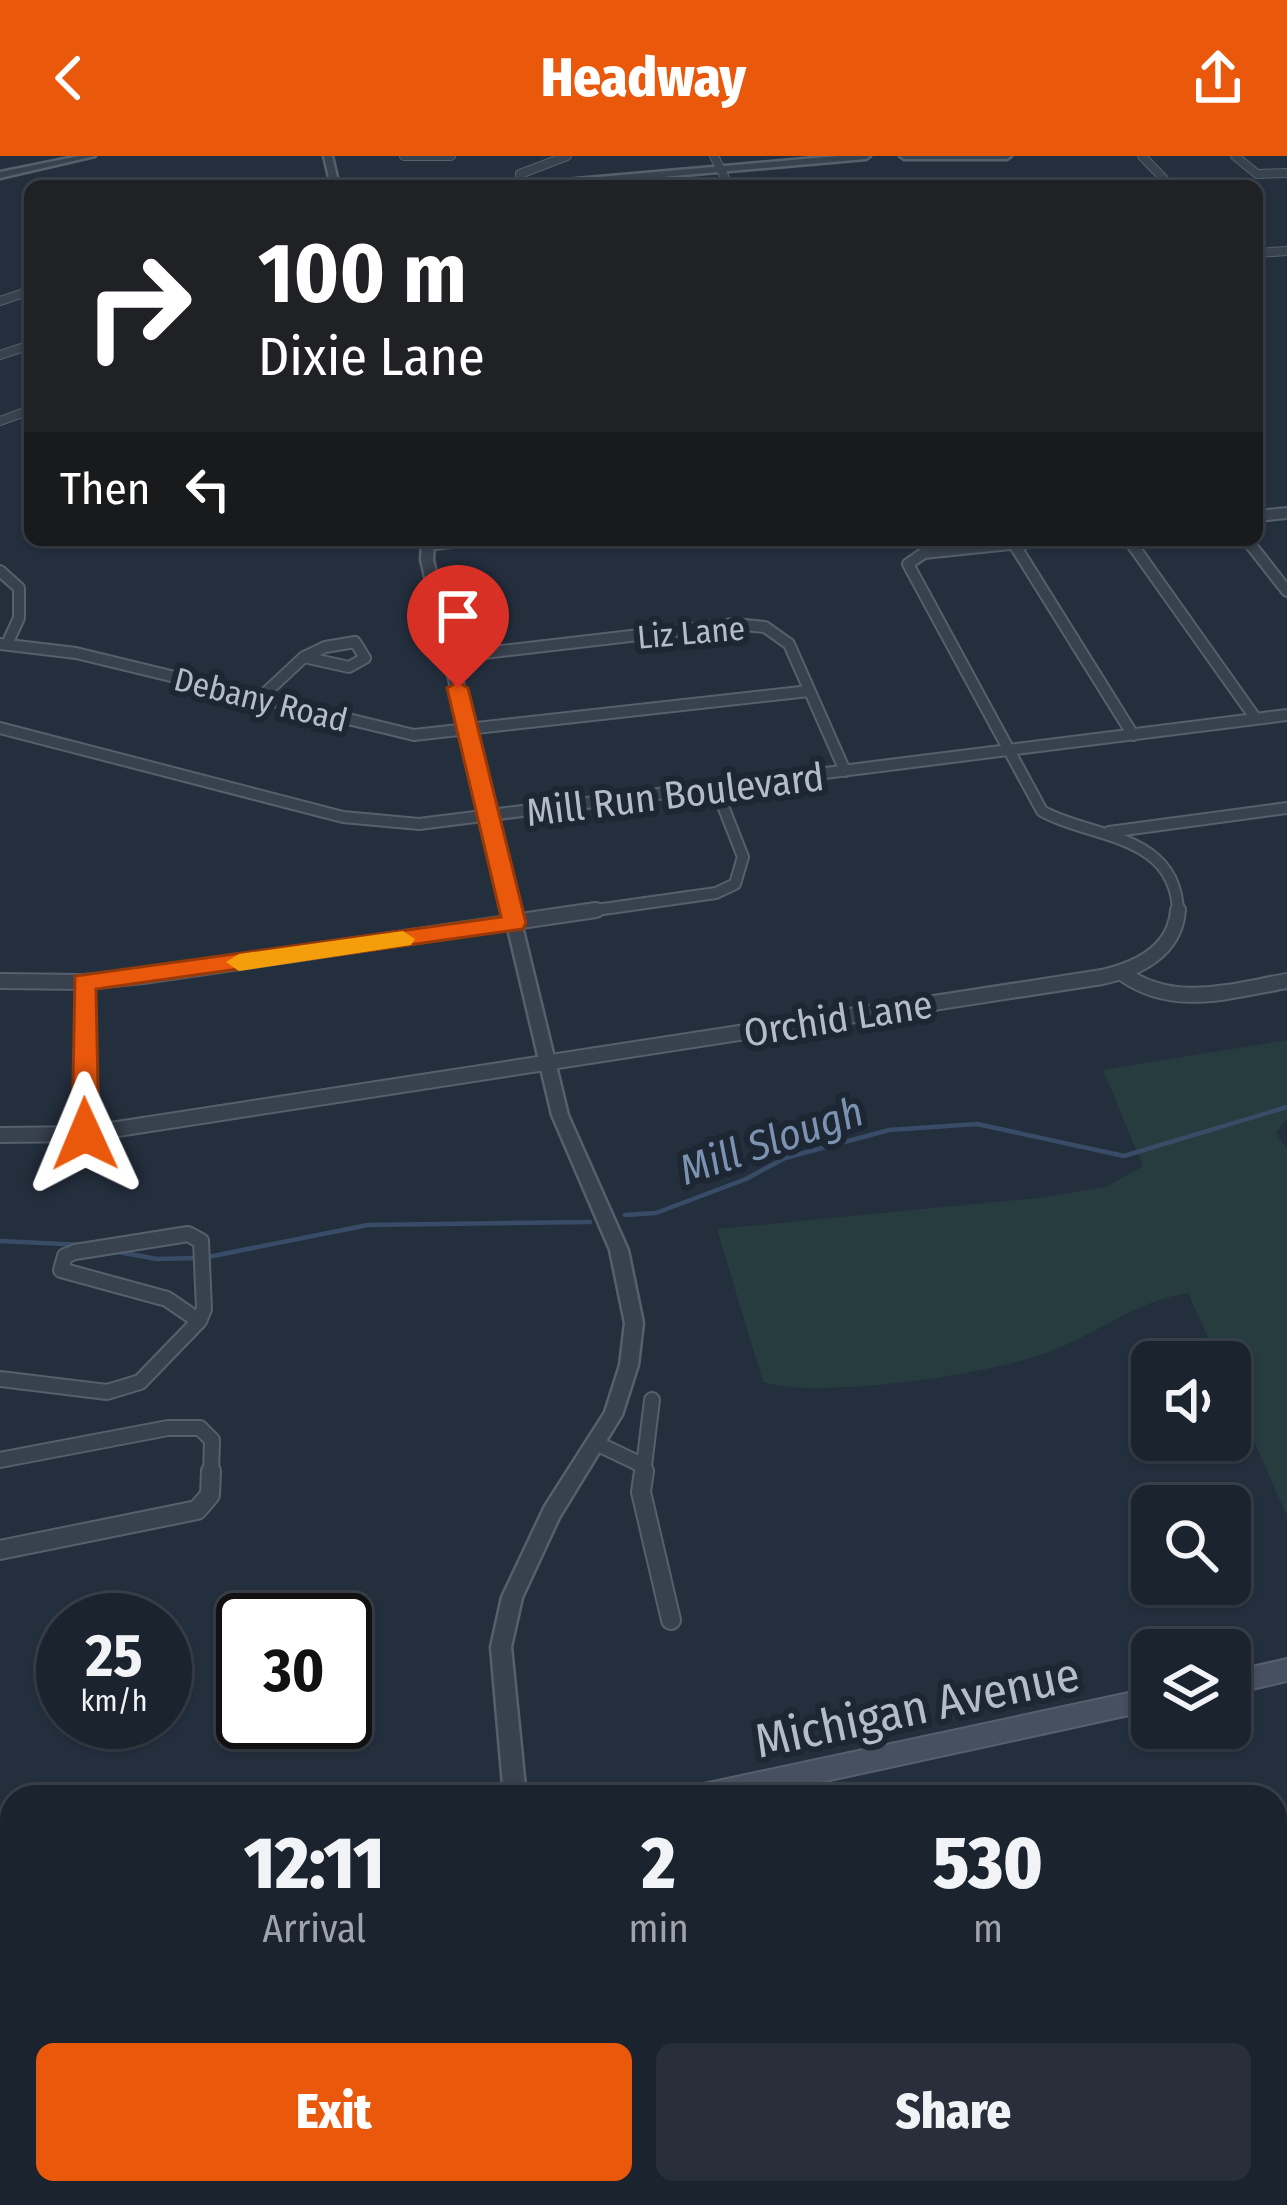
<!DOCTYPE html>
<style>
body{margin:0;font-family:"Fira Sans Condensed",sans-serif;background:#282f3a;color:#f1f3f6;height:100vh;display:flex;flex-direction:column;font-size:45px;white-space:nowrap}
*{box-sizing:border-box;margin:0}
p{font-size:39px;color:#a0a4aa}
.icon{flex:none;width:66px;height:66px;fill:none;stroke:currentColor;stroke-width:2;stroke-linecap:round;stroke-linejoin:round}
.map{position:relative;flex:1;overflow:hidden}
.sheet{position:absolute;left:0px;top:1629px;width:1287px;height:420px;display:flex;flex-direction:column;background:#1b232e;border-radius:36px 36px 0 0;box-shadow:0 3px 9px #0004,0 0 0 3px #39404a}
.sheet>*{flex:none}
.banner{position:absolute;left:24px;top:24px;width:1239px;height:366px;border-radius:18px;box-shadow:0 3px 9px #0004,0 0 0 3px #39404a;background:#202124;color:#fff;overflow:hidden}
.controls{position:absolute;left:1131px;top:1185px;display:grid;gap:24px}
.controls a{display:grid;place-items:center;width:120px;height:120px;border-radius:18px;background:#1b232e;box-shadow:0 3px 9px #0004,0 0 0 3px #39404a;font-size:60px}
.speed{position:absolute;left:36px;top:1437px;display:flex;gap:24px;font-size:60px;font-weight:700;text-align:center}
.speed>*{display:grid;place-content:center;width:156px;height:156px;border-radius:50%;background:#1b232e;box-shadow:0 3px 9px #0004,0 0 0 3px #39404a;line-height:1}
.speed small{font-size:30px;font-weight:400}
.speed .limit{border:6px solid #111;border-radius:18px;background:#fff;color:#111}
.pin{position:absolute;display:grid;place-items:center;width:102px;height:102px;color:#fff;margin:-123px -51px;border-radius:50% 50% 50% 0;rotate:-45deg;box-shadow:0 0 12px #0007}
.pin .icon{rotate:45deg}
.me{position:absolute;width:132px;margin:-66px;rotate:359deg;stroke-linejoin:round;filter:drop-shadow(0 0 9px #0008)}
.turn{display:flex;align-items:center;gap:42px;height:252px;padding:0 36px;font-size:54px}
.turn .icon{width:156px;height:156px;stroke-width:2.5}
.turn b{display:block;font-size:84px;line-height:102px}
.then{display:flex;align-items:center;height:114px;padding:0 36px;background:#0003;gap:24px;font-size:45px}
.eta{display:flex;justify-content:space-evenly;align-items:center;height:204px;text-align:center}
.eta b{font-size:72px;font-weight:800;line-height:84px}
.cta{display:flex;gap:24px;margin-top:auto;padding:24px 36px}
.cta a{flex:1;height:138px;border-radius:18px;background:#ea580c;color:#fff;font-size:48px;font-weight:800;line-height:138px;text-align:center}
.cta a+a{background:#282f3a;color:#f1f3f6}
header{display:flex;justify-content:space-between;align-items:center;height:156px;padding:0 36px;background:#ea580c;color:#fff;font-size:54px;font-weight:800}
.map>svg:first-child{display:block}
.green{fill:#263c3f}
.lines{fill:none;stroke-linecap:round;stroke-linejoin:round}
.stream{stroke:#394c67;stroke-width:4.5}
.minor-far3-casing{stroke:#565f6c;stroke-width:10}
.minor-far2-casing{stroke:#565f6c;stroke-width:14}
.minor-far1-casing{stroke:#565f6c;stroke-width:18}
.minor-casing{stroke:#565f6c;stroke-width:22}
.tertiary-casing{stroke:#565f6c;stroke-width:5}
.secondary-casing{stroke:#565f6c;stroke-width:4}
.minor-far3{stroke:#38414e;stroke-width:8}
.minor-far2{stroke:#38414e;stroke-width:10}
.minor-far1{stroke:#38414e;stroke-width:14}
.minor{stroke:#38414e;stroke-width:18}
.tertiary{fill:#38414e;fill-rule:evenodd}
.secondary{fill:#465061;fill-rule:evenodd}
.route{fill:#ea580c;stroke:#983908;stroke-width:3}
.slow{fill:#f59e0b}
.labels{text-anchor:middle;stroke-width:12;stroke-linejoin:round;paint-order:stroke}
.far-street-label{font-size:33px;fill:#b4bcc9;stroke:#1d2633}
.street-label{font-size:39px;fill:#b4bcc9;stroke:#1d2633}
.water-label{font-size:42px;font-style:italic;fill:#7c92b1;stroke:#1d2633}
.near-street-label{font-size:48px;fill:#b4bcc9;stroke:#1d2633}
</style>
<header><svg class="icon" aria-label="back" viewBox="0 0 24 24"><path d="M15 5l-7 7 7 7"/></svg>Headway<svg class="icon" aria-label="share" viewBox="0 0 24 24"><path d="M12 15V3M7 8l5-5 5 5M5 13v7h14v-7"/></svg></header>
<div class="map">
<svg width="1287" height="2049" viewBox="0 0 1287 2049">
<rect width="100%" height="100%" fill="#242f3e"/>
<path class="green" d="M1287,884V962L1276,977L1287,993V1360L1230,1231V1206H1219L1188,1137C1137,1145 1101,1175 1054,1194C997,1218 819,1244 763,1226L717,1073L1047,1041L1106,1031L1143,1010L1103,914Z"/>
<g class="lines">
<path class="stream" d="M625,1059L656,1057L746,1023L785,1002L889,974L977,968L1124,1000L1287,951
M0,1085L84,1089
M113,1095L157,1103L197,1102
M208,1101L368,1069L590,1066"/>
<defs>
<path id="minor-far3" d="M404,0H451
M714,0L729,30
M1142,0L1164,23
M1235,0L1257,18L1287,17
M523,30L520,18L567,0
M1257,97L1287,95
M0,145L30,135
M0,199L30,189
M0,265L30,254"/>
<path id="minor-far2" d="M1257,360L1287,357
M1049,384L924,397L908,408L1042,655C1088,682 1177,676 1178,757
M1129,384L1256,563
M1247,384L1287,435
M1014,388L1133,579
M427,389L468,384
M0,415L19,432V462L7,488
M355,486L365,502L349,511L304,501L325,491Z
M0,488L76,497L414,579L809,535
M450,501L734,468L765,471L789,488L845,615
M260,542L304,501
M0,572L343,661L419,668L1287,559
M1109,676L1287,652
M575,757L716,737L735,728L743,701L716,632"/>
<path id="minor-far1" d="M1122,817C1173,854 1229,835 1287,825
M0,825L84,826L143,820L596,754
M84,826L85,978
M0,979L85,978L1102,821C1138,813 1175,795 1178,754
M188,1078L201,1085L204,1153L199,1165L167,1143L61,1114L65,1100L75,1096Z
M0,1223L107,1236L140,1226L199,1165
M598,1288L642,1309
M0,1304L168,1272H200L212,1284L211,1318
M643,1318L652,1244"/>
<path id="minor" d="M644,1315L641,1336L671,1464
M0,1394L197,1354L210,1339L211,1315"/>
<path id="tertiary" d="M79,0H95L0,22V16Z
M324,0H332L339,30H331Z
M838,0H870L866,3L559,30H526L530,27Z
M900,0H1011L1007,3H904Z
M422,384H434L433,404L568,959L628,1094L643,1167L638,1209L622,1259L559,1362L522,1442L511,1491L526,1641H504L491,1491L502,1441L545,1350L605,1256L620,1209L625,1167L610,1094L552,959L421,404Z"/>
<path id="secondary" d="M1287,1503V1525L1230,1538V1516Z
M1152,1532V1554L752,1641H687L691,1633L699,1629Z
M12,1767V1791L0,1793V1769Z
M513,2037H539L535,2049H509Z"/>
</defs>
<use href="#minor-far3" class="minor-far3-casing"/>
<use href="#minor-far2" class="minor-far2-casing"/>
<use href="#minor-far1" class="minor-far1-casing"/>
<use href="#minor" class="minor-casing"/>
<use href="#tertiary" class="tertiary-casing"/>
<use href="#secondary" class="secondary-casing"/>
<use href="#minor-far3" class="minor-far3"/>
<use href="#minor-far2" class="minor-far2"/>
<use href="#minor-far1" class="minor-far1"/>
<use href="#minor" class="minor"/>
<use href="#tertiary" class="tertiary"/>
<use href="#secondary" class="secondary"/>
</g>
<path class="route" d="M458,526L468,532L526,767L523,773L96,833L99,978L85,988L76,985L72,978L75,820L501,761L447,532Z"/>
<path class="slow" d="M403,775L415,783L411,789L239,815L226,806L239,798Z"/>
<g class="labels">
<g class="far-street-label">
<text transform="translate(691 476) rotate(-5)" y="12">Liz Lane</text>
<text transform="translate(261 543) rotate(14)" y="12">Debany Road</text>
</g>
<g class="street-label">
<text transform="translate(675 638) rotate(-7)" y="14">Mill Run Boulevard</text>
<text transform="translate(838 862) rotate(-9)" y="14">Orchid Lane</text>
</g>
<g class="water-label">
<text transform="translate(771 984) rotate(-19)" y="15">Mill Slough</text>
</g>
<g class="near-street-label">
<text transform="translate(917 1551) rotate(-12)" y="17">Michigan Avenue</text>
</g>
</g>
</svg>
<div class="controls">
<a><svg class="icon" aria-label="sound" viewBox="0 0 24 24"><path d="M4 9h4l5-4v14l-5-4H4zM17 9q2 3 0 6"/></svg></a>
<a><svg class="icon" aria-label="search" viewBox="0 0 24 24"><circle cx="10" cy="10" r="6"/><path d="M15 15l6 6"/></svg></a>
<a><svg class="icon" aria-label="layers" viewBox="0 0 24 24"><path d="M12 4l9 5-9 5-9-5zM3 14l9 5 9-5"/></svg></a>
</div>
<div class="speed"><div>25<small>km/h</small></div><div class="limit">30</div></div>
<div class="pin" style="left:458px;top:532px;background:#d93025"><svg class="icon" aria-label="arrive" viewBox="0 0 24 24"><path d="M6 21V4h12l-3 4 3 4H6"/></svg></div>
<svg class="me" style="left:85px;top:978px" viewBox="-20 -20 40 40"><path d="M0-17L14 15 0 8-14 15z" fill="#ea580c" stroke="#fff" stroke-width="4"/></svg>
<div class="banner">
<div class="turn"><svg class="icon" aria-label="right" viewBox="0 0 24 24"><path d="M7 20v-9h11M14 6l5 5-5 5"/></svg><div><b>100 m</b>Dixie Lane</div></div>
<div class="then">Then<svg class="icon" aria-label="left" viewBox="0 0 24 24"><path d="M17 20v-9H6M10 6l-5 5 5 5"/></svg></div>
</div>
<section class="sheet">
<div class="eta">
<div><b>12:11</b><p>Arrival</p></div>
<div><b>2</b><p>min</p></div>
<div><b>530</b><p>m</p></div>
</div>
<div class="cta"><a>Exit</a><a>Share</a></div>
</section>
</div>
